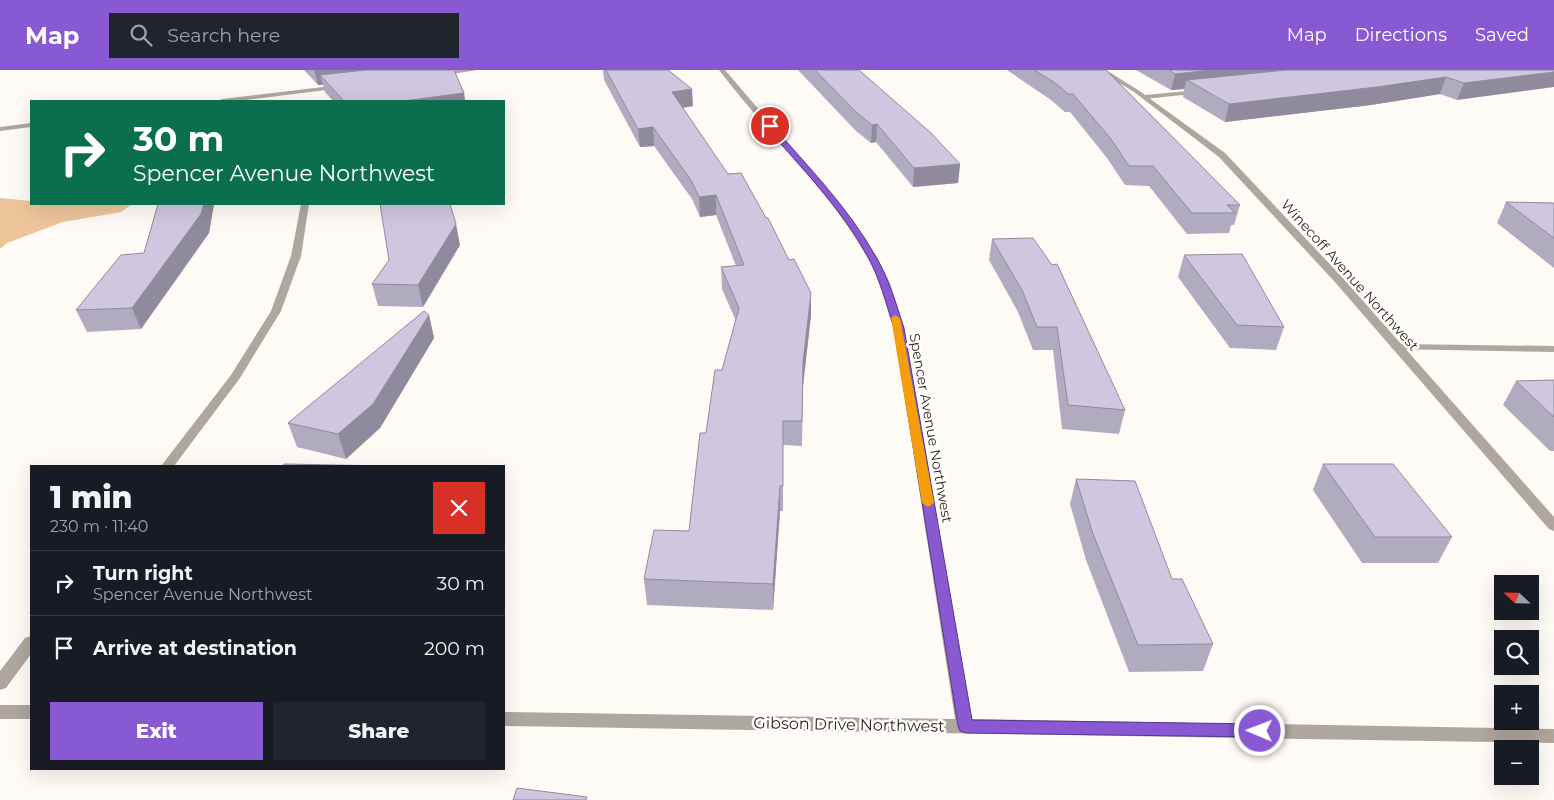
<!DOCTYPE html>
<meta charset="utf-8">
<style>
:root{--surface:#171b24;--page:#20242c;--text:#f1f3f6;--muted:#9ea1a6;--line:#363941;--accent:#8859d2}
body{margin:0;font-family:Montserrat,sans-serif;background:var(--page);color:var(--text);height:100vh;display:flex;flex-direction:column;font-size:19px;white-space:nowrap}
*{box-sizing:border-box;margin:0}
p{font-size:16px;color:var(--muted)}
.icon{flex:none;width:28px;height:28px;fill:none;stroke:currentColor;stroke-width:2;stroke-linecap:round;stroke-linejoin:round}
.map{position:relative;flex:1;overflow:hidden}
.side{position:absolute;left:30px;top:395px;width:475px;height:305px;display:flex;flex-direction:column;background:var(--surface);border-radius:0px;box-shadow:0 5px 20px #0002}
.side>*{flex:none}
.hud{position:absolute;left:30px;top:30px;width:475px;height:105px;border-radius:0px;box-shadow:0 5px 20px #0002;background:#0b6e4f;color:#fff;overflow:hidden}
.needle{width:32px;rotate:292deg}
.controls{position:absolute;left:1494px;top:505px;display:grid;gap:10px}
.controls a{display:grid;place-items:center;width:45px;height:45px;border-radius:0px;background:var(--surface);box-shadow:0 5px 20px #0002;font-size:25px}
.pin{position:absolute;display:grid;place-items:center;width:42px;height:42px;color:#fff;margin:-21px;border:2px solid #fff;border-radius:50%;box-shadow:0 1px 5px #0007}
.me{position:absolute;width:55px;margin:-28px;rotate:271deg;stroke-linejoin:round;filter:drop-shadow(0 0 4px #0008)}
.turn{display:flex;align-items:center;gap:18px;height:105px;padding:0 20px;font-size:22px}
.turn .icon{width:65px;height:65px;stroke-width:2.5}
.turn b{display:block;font-size:35px;line-height:42px}
.round{display:grid;place-items:center;flex:none;width:52px;height:52px;border-radius:0px;background:var(--page)}
.overview{display:flex;align-items:center;justify-content:space-between;height:85px;padding:0 20px}
h1{font-size:30px;font-weight:800;line-height:38px}
.primary-button{display:flex;gap:10px;margin-top:auto;padding:10px 20px}
.primary-button a{flex:1;height:58px;border-radius:0px;background:var(--accent);color:#fff;font-size:20px;font-weight:800;line-height:58px;text-align:center}
.primary-button a+a{background:var(--page);color:var(--text)}
ul{padding:0;list-style:none}
li{display:flex;align-items:center;gap:15px;height:65px;padding:0 20px;border-top:1px solid var(--line)}
li div{flex:1}
li b{display:block;font-size:19px}
li em{font-style:normal}
header{display:flex;align-items:center;gap:30px;box-sizing:border-box;height:70px;padding:0 25px;background:var(--accent);color:#fff}
header strong{font-size:24px}
nav{display:flex;gap:28px;margin-inline-start:auto;font-size:18px}
.search{width:350px;height:45px;background:var(--page);display:flex;align-items:center;gap:12px;box-sizing:border-box;padding:0 18px;border-radius:0px;color:var(--muted);font-size:19px}
.map>svg:first-child{display:block}
</style>
<header>
<strong>Map</strong>
<div class="search"><svg class="icon" aria-label="search" viewBox="0 0 24 24"><circle cx="10" cy="10" r="6"/><path d="M15 15l6 6"/></svg>Search here</div>
<nav><a>Map</a><a>Directions</a><a>Saved</a></nav>
</header>
<div class="map">
<svg width="1554" height="730" viewBox="0 0 1554 730">
<rect width="100%" height="100%" fill="#fefaf6"/>
<path fill="#eec59b" d="M 0,128 L 31,131 L 31,134 L 132,134 L 121,142 L 63,152 L 7,173 L 0,179 Z"/>
<g fill="none" stroke-linecap="round" stroke-linejoin="round">
<g fill="#afa69e" fill-rule="evenodd">
<path d="M 457,0 L 477,0 L 439,6 L 436,4 Z"/>
<path d="M 719,0 L 725,0 L 844,139 L 877,187 L 890,213 L 904,258 L 972,649 L 1554,659 L 1554,673 L 504,656 L 504,642 L 955,649 L 894,258 C 886,234 880,209 867,187 C 828,118 767,63 719,0 Z"/>
<path d="M 340,15 L 343,17 L 342,18 L 238,31 L 218,31 L 222,29 Z"/>
<path d="M 1199,20 L 1201,21 L 1201,23 L 1145,29 L 1142,27 L 1145,25 Z"/>
<path d="M 31,53 L 31,57 L 0,61 L 0,57 Z"/>
<path d="M 301,134 L 309,134 L 301,186 L 281,241 L 240,308 L 174,396 L 161,396 L 231,305 L 271,241 L 291,186 Z"/>
<path d="M 1397,274 L 1554,276 L 1554,282 L 1393,279 L 1391,277 L 1393,275 Z"/>
<path d="M 31,566 L 31,584 L 6,618 L 0,620 L 0,601 L 25,568 Z"/>
<rect x="0" y="635" width="31" height="14"/>
</g>
<path fill="#afa69e" fill-rule="evenodd" d="M 1098,0 L 1106,0 L 1138,20 L 1225,83 L 1342,207 L 1554,447 L 1554,461 L 1549,459 L 1334,211 L 1219,87 L 1134,22 Z"/>
</g>
<g fill="#b1abc0">
<path d="M 304,0 L 454,0 L 464,23 L 465,31 L 333,31 L 325,22 L 323,15 L 318,15 Z"/>
<path d="M 603,0 L 668,0 L 693,36 L 683,38 L 811,245 L 803,315 L 802,376 L 783,375 L 783,441 L 780,441 L 773,540 L 647,535 L 644,509 L 689,461 L 706,363 L 722,300 L 736,251 L 722,219 L 721,197 L 736,196 L 716,145 L 700,147 L 692,129 L 654,76 L 640,77 L 604,10 Z"/>
<path d="M 798,0 L 859,0 L 960,94 L 958,113 L 913,117 L 876,72 L 871,73 L 856,61 Z"/>
<path d="M 1007,0 L 1106,0 L 1240,135 L 1234,155 L 1231,155 L 1229,163 L 1187,164 L 1149,116 L 1125,115 L 1107,88 L 1070,42 L 1065,42 L 1051,30 Z"/>
<path d="M 1136,0 L 1554,0 L 1457,30 L 1440,24 L 1371,35 L 1225,52 L 1183,27 L 1184,19 L 1171,20 Z"/>
<path d="M 1506,132 L 1554,133 L 1554,198 L 1497,153 Z"/>
<path d="M 158,134 L 214,134 L 209,163 L 141,259 L 87,262 L 76,240 L 144,183 Z"/>
<path d="M 992,169 L 1125,340 L 1119,364 L 1062,359 L 1053,280 L 1033,280 L 1018,242 L 989,190 Z"/>
<path d="M 460,175 L 423,237 L 378,236 L 372,214 L 389,190 Z"/>
<path d="M 1184,185 L 1284,257 L 1276,280 L 1230,278 L 1178,207 Z"/>
<path d="M 429,245 L 434,268 L 380,358 L 346,389 L 297,377 L 288,353 Z"/>
<path d="M 1554,310 L 1554,381 L 1550,381 L 1503,335 L 1516,311 Z"/>
<path d="M 1323,394 L 1452,467 L 1438,493 L 1362,493 L 1313,420 Z"/>
<path d="M 1076,409 L 1172,509 L 1213,574 L 1203,601 L 1129,602 L 1086,490 L 1070,434 Z"/>
</g>
<g fill="#908b9c">
<path d="M 314,0 L 443,0 L 320,5 L 323,15 L 318,15 Z"/>
<path d="M 1211,0 L 1366,0 L 1187,10 L 1184,19 L 1171,20 L 1175,4 Z"/>
<path d="M 1554,2 L 1554,17 L 1457,30 L 1464,13 Z"/>
<path d="M 1446,7 L 1440,24 L 1371,35 L 1225,52 L 1229,34 Z"/>
<path d="M 692,19 L 693,36 L 673,39 L 672,22 Z"/>
<path d="M 464,23 L 465,31 L 404,31 Z"/>
<path d="M 877,54 L 876,72 L 871,73 L 872,55 Z"/>
<path d="M 653,57 L 654,76 L 640,77 L 638,59 Z"/>
<path d="M 960,94 L 958,113 L 913,117 L 914,98 Z"/>
<path d="M 716,125 L 716,145 L 700,147 L 699,127 Z"/>
<path d="M 204,134 L 214,134 L 209,163 L 141,259 L 132,238 Z"/>
<path d="M 456,154 L 460,175 L 423,237 L 418,215 Z"/>
<path d="M 811,223 L 811,245 L 803,316 L 803,292 Z"/>
<path d="M 429,245 L 434,268 L 380,358 L 346,389 L 338,364 Z"/>
<path d="M 780,416 L 780,441 L 773,540 L 773,514 Z"/>
</g>
<g fill="#cec7df" stroke="#908b9c">
<path d="M 366,0 L 454,0 L 464,23 L 404,31 L 344,31 L 320,5 Z"/>
<path d="M 606,0 L 668,0 L 692,19 L 672,22 L 728,104 L 741,103 L 766,148 L 768,148 L 789,190 L 794,189 L 811,223 L 803,292 L 802,351 L 783,351 L 783,416 L 780,416 L 773,514 L 644,509 L 654,460 L 689,461 L 700,363 L 706,363 L 715,300 L 722,300 L 739,238 L 721,197 L 744,195 L 716,125 L 699,127 L 691,110 L 653,57 L 638,59 Z"/>
<path d="M 815,0 L 859,0 L 931,63 L 960,94 L 914,98 L 877,54 L 872,55 L 857,43 Z"/>
<path d="M 1034,0 L 1106,0 L 1240,135 L 1227,135 L 1235,143 L 1192,143 L 1153,96 L 1129,96 L 1111,69 L 1073,24 L 1068,24 L 1054,12 Z"/>
<path d="M 1169,0 L 1211,0 L 1175,4 Z"/>
<path d="M 1286,0 L 1554,0 L 1554,2 L 1464,13 L 1446,7 L 1377,17 L 1229,34 L 1187,10 Z"/>
<path d="M 1506,132 L 1554,133 L 1554,168 Z"/>
<path d="M 158,134 L 204,134 L 201,144 L 132,238 L 76,240 L 121,185 L 144,183 Z"/>
<path d="M 380,134 L 450,134 L 456,154 L 418,215 L 372,214 L 389,190 Z"/>
<path d="M 1033,168 L 1052,195 L 1057,194 L 1125,340 L 1068,335 L 1057,257 L 1037,257 L 1022,220 L 992,169 Z"/>
<path d="M 1242,184 L 1284,257 L 1237,255 L 1184,185 Z"/>
<path d="M 424,241 L 429,245 L 373,334 L 338,364 L 288,353 Z"/>
<path d="M 1554,310 L 1554,347 L 1516,311 Z"/>
<path d="M 284,394 L 385,396 L 283,396 Z"/>
<path d="M 1323,394 L 1393,394 L 1452,467 L 1375,467 Z"/>
<path d="M 1076,409 L 1135,411 L 1172,509 L 1182,509 L 1213,574 L 1138,575 L 1093,464 Z"/>
<path d="M 517,718 L 587,727 L 586,730 L 513,730 Z"/>
</g>
<path fill="#8859d2" stroke="#583a88" d="M 767,55 L 772,55 C 808,97 849,138 876,187 C 889,209 896,234 904,258 L 972,650 L 1260,654 L 1265,656 L 1268,661 L 1265,666 L 1260,667 L 966,663 L 960,661 L 958,656 L 894,258 C 886,234 880,209 868,187 C 842,139 802,99 767,58 Z"/>
<path fill="#f59e0b" d="M 895,245 L 900,248 L 934,433 L 928,437 L 922,433 L 891,248 Z"/>
<g text-anchor="middle" stroke-width="5" stroke-linejoin="round" paint-order="stroke">
<g font-size="14" fill="#312922" stroke="#fff">
<text transform="translate(1350 205) rotate(48)" y="5">Winecoff Avenue Northwest</text>
<text transform="translate(931 358) rotate(80)" y="5">Spencer Avenue Northwest</text>
</g>
<g font-size="16" fill="#312922" stroke="#fff">
<text transform="translate(849 654) rotate(1)" y="6">Gibson Drive Northwest</text>
</g>
</g>
</svg>
<div class="controls">
<a><svg class="needle" viewBox="-14 -14 28 28"><path d="M0-13l5 13h-10z" fill="#e53935"/><path d="M0 13l5-13h-10z" fill="#9ea1a6"/></svg></a>
<a><svg class="icon" aria-label="search" viewBox="0 0 24 24"><circle cx="10" cy="10" r="6"/><path d="M15 15l6 6"/></svg></a>
<a>+</a>
<a>−</a>
</div>
<div class="pin" style="left:770px;top:56px;background:#d93025"><svg class="icon" aria-label="arrive" viewBox="0 0 24 24"><path d="M6 21V4h12l-3 4 3 4H6"/></svg></div>
<svg class="me" style="left:1260px;top:661px" viewBox="-20 -20 40 40"><circle r="17" fill="#8859d2" stroke="#fff" stroke-width="3"/><path d="M0-11L8 9 0 5-8 9z" fill="#fff"/></svg>
<div class="hud">
<div class="turn"><svg class="icon" aria-label="right" viewBox="0 0 24 24"><path d="M7 20v-9h11M14 6l5 5-5 5"/></svg><div><b>30 m</b>Spencer Avenue Northwest</div></div>
</div>
<section class="side">
<div class="overview"><div><h1>1 min</h1><p>230 m · 11:40</p></div><a class="round" style="background:#d93025;color:#fff"><svg class="icon" aria-label="close" viewBox="0 0 24 24"><path d="M6 6l12 12M18 6L6 18"/></svg></a></div>
<ul>
<li><svg class="icon" aria-label="right" viewBox="0 0 24 24"><path d="M7 20v-9h11M14 6l5 5-5 5"/></svg><div><b>Turn right</b><p>Spencer Avenue Northwest</p></div><em>30 m</em></li>
<li><svg class="icon" aria-label="arrive" viewBox="0 0 24 24"><path d="M6 21V4h12l-3 4 3 4H6"/></svg><div><b>Arrive at destination</b></div><em>200 m</em></li>
</ul>
<div class="primary-button"><a>Exit</a><a>Share</a></div>
</section>
</div>
